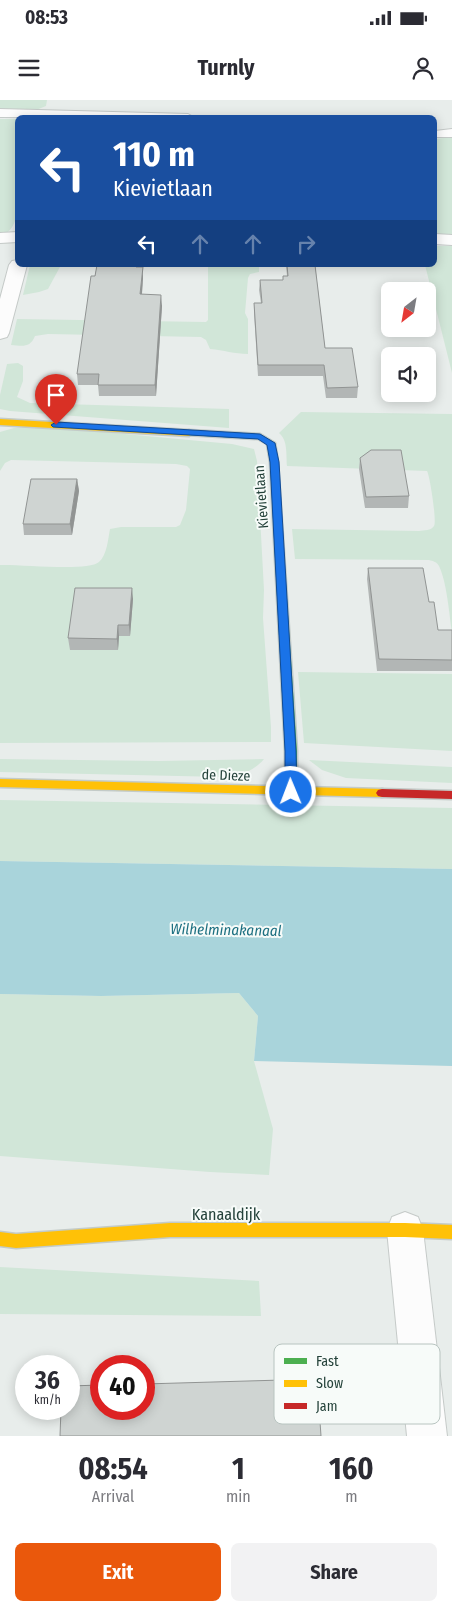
<!DOCTYPE html>
<style>
:root{--surface:#fff;--page:#f2f2f3;--text:#2b2b33;--muted:#7c7c81;--accent:#ea580c}
body{margin:0;font-family:"Fira Sans Condensed",sans-serif;background:var(--page);color:var(--text);height:100vh;display:flex;flex-direction:column;font-size:19px;white-space:nowrap}
*{box-sizing:border-box;margin:0}
p{font-size:16px;color:var(--muted)}
.icon{flex:none;width:28px;height:28px;fill:none;stroke:currentColor;stroke-width:2;stroke-linecap:round;stroke-linejoin:round}
.map{position:relative;height:1336px;overflow:hidden}
.side{display:flex;flex-direction:column;background:var(--surface);flex:1}
.side>*{flex:none}
.top-card{position:absolute;left:15px;top:15px;width:422px;height:152px;border-radius:8px;box-shadow:0 2px 12px #0003;background:#1a4fa0;color:#fff;overflow:hidden}
.needle{width:32px;rotate:211deg}
.tools{position:absolute;left:381px;top:182px;display:grid;gap:10px}
.tools a{display:grid;place-items:center;width:55px;height:55px;border-radius:8px;background:var(--surface);box-shadow:0 2px 12px #0003;font-size:25px}
.speed{position:absolute;left:15px;top:1255px;display:flex;gap:10px;font-size:25px;font-weight:700;text-align:center}
.speed>*{display:grid;place-content:center;width:65px;height:65px;border-radius:50%;background:var(--surface);box-shadow:0 2px 12px #0003;line-height:1}
.speed small{font-size:12px;font-weight:400}
.speed .limit{border:8px solid #d22;background:#fff;color:#111}
.pin{position:absolute;display:grid;place-items:center;width:42px;height:42px;color:#fff;margin:-51px -21px;border-radius:50% 50% 50% 0;rotate:-45deg;box-shadow:0 0 5px #0007}
.pin .icon{rotate:45deg}
.me{position:absolute;width:55px;margin:-28px;rotate:359deg;stroke-linejoin:round;filter:drop-shadow(0 0 4px #0008)}
.turn{display:flex;align-items:center;gap:18px;height:105px;padding:0 15px;font-size:22px}
.turn .icon{width:65px;height:65px;stroke-width:2.5}
.turn b{display:block;font-size:35px;line-height:42px}
.lanes{display:flex;align-items:center;height:48px;padding:0 15px;background:#0003;justify-content:center;gap:25px;direction:ltr}
.lanes .off{opacity:.35}
.eta{display:flex;justify-content:space-evenly;align-items:center;height:85px;text-align:center}
.eta b{font-size:30px;font-weight:700;line-height:35px}
.button{display:flex;gap:10px;margin-top:auto;padding:10px 15px}
.button a{flex:1;height:58px;border-radius:8px;background:var(--accent);color:#fff;font-size:20px;font-weight:700;line-height:58px;text-align:center}
.button a+a{background:var(--page);color:var(--text)}
.status{display:flex;justify-content:space-between;align-items:center;height:35px;padding:0 25px;background:var(--surface);direction:ltr}
.status svg{height:14px;fill:currentColor}
header{display:flex;justify-content:space-between;align-items:center;height:65px;padding:0 15px;background:var(--surface);font-size:22px;font-weight:700}
.map>svg:first-child{display:block}
</style>
<div class="status"><b>08:53</b><svg viewBox="0 0 49 12"><path d="M0 12V9h3v3zM5 12V6h3v6zM10 12V3h3v9zM15 12V0h3v12zM26 1h20v11H26zM47 4h2v5h-2z"/></svg></div>
<header><svg class="icon" aria-label="menu" viewBox="0 0 24 24"><path d="M4 6h16M4 12h16M4 18h16"/></svg>Turnly<svg class="icon" aria-label="person" viewBox="0 0 24 24"><circle cx="12" cy="8" r="4"/><path d="M4 21q1-7 8-7t8 7"/></svg></header>
<div class="map">
<svg width="452" height="1336" viewBox="0 0 452 1336">
<rect width="100%" height="100%" fill="#e8edeb"/>
<g fill="#d1e6d8">
<path d="M 0,0 L 47,0 L 46,6 L 36,10 L 0,11 Z"/>
<path d="M 0,19 L 18,19 L 17,116 C 13,126 11,133 0,135 Z"/>
<path d="M 452,37 L 452,135 L 435,134 L 435,39 Z"/>
<path d="M 435,146 L 452,146 L 452,273 L 425,165 L 435,165 Z"/>
<path d="M 30,165 L 61,165 L 48,189 L 39,192 L 23,195 Z"/>
<path d="M 208,165 L 259,165 L 259,172 L 250,174 L 248,178 L 245,213 L 248,219 L 248,254 C 234,254 224,250 210,249 L 206,240 L 201,237 L 48,234 L 35,236 C 30,248 23,246 11,245 L 17,219 L 206,222 L 208,220 Z"/>
<path d="M 18,263 L 23,266 L 23,281 L 17,297 L 30,303 L 229,309 L 229,328 L 10,311 L 0,309 L 0,295 L 7,264 Z"/>
<path d="M 301,312 L 452,314 L 452,532 C 449,513 447,483 439,466 C 437,462 433,461 429,460 L 295,459 L 292,429 L 419,431 C 424,430 431,431 434,426 C 437,422 430,376 427,371 L 287,366 C 286,355 288,340 279,333 Z"/>
<path d="M 39,326 L 232,344 L 254,349 L 257,361 L 264,490 L 263,518 L 271,627 L 271,642 L 0,643 L 0,465 C 19,464 88,472 99,462 C 107,455 108,439 110,429 L 121,427 L 176,427 L 180,425 L 186,410 L 190,369 L 187,366 L 176,364 L 11,360 L 5,363 L 0,371 L 0,332 L 14,328 Z"/>
<path d="M 298,572 L 452,574 L 452,651 L 304,643 Z"/>
<path d="M 0,659 L 159,661 L 264,659 C 253,672 239,676 223,677 L 0,672 Z"/>
<path d="M 309,660 L 452,667 L 452,683 L 346,678 L 322,670 Z"/>
<path d="M 0,700 L 452,708 L 452,769 L 0,761 Z"/>
<path d="M 239,893 L 258,916 L 254,961 L 273,1029 L 269,1075 L 210,1072 L 0,1056 L 0,894 L 101,896 Z"/>
<path d="M 0,1167 L 259,1181 L 261,1216 L 0,1214 Z"/>
</g>
<path fill="#a9d4db" d="M 0,761 L 452,769 L 452,966 L 254,961 L 258,916 L 239,893 L 101,896 L 0,894 Z"/>
<g fill="none" stroke-linecap="round" stroke-linejoin="round">
<g stroke="#c5cac8" stroke-width="2">
<g id="street">
<path d="M 0,9 L 188,14 L 195,18 L 0,17 Z"/>
<path d="M 452,29 L 452,37 L 435,37 L 435,31 Z"/>
<path d="M 18,132 L 18,142 L 0,143 L 0,133 Z"/>
<path d="M 435,134 L 452,135 L 452,145 L 435,144 Z"/>
<path d="M 18,160 L 18,165 L 27,165 L 9,233 L 7,237 L 0,239 L 0,199 L 9,165 L 12,161 Z"/>
<path d="M 405,1112 L 418,1117 L 423,1130 L 447,1336 L 407,1336 L 387,1130 L 392,1117 Z"/>
</g>
</g>
<g stroke="#c3cbc8" stroke-width="3">
<path id="fast" d="M 189,330 L 260,334 L 275,343 L 278,362 L 297,651 L 297,692 L 295,695 L 287,695 L 285,692 L 285,651 L 270,362 L 267,344 L 258,339 L 186,335 L 185,333 Z"/>
</g>
<g stroke="#c3cbc8" stroke-width="3">
<g id="slow">
<path d="M 0,319 L 189,330 L 193,333 L 189,336 L 0,325 Z"/>
<path d="M 0,679 L 382,689 L 386,690 L 388,693 L 386,696 L 382,697 L 0,687 Z"/>
<path d="M 170,1123 L 405,1123 L 452,1125 L 452,1139 L 405,1137 L 170,1137 L 16,1148 L 0,1146 L 0,1132 L 16,1134 Z"/>
</g>
</g>
<g stroke="#c3cbc8" stroke-width="3">
<path id="jam" d="M 382,689 L 452,691 L 452,699 L 382,697 L 378,696 L 376,693 L 378,690 Z"/>
</g>
<use href="#street" fill="#fcfcfc" fill-rule="evenodd"/>
<use href="#fast" fill="#4caf50" fill-rule="evenodd"/>
<use href="#slow" fill="#ffc107" fill-rule="evenodd"/>
<use href="#jam" fill="#c62828" fill-rule="evenodd"/>
</g>
<g fill="#b2b6b5">
<path d="M 97,165 L 137,165 L 137,167 L 143,178 L 142,194 L 162,206 L 156,296 L 99,296 L 98,285 L 78,285 L 77,274 Z"/>
<path d="M 286,165 L 315,165 L 325,248 L 358,287 L 357,298 L 326,298 L 323,276 L 258,276 L 254,213 L 254,203 L 261,203 L 259,190 L 260,180 L 283,180 L 283,176 L 287,176 Z"/>
<path d="M 360,358 L 409,396 L 408,408 L 365,408 L 359,369 Z"/>
<path d="M 77,379 L 79,391 L 72,435 L 24,435 L 23,424 Z"/>
<path d="M 368,468 L 429,502 L 438,530 L 452,530 L 452,571 L 377,571 L 367,479 Z"/>
<path d="M 133,499 L 130,536 L 119,536 L 118,550 L 70,550 L 68,538 Z"/>
</g>
<g fill="#919493">
<path d="M 143,167 L 143,178 L 141,205 L 140,194 Z"/>
<path d="M 161,195 L 162,206 L 156,296 L 155,285 Z"/>
<path d="M 77,379 L 79,391 L 72,435 L 70,424 Z"/>
<path d="M 132,488 L 133,499 L 130,536 L 129,525 Z"/>
<path d="M 118,525 L 119,536 L 118,550 L 117,539 Z"/>
</g>
<g fill="#cfd4d2" stroke="#919493">
<path d="M 97,165 L 136,165 L 136,167 L 143,167 L 140,194 L 161,195 L 155,285 L 98,285 L 99,274 L 77,274 L 91,176 L 95,176 Z"/>
<path d="M 287,165 L 315,165 L 325,248 L 352,248 L 358,287 L 327,288 L 324,265 L 258,265 L 254,203 L 262,203 L 260,180 L 283,180 L 283,176 L 288,176 Z"/>
<path d="M 371,350 L 401,350 L 409,396 L 366,397 L 360,358 Z"/>
<path d="M 31,379 L 77,379 L 70,424 L 23,424 Z"/>
<path d="M 368,468 L 423,468 L 429,502 L 434,502 L 438,530 L 452,530 L 452,560 L 379,559 Z"/>
<path d="M 75,488 L 132,488 L 129,525 L 118,525 L 117,539 L 68,538 Z"/>
<path d="M 317,1279 L 321,1336 L 60,1336 L 61,1309 L 69,1309 L 69,1286 L 101,1285 L 101,1309 L 144,1309 L 144,1284 Z"/>
</g>
<path fill="#1a73e8" stroke="#114b97" d="M 56,322 L 260,334 L 275,343 L 279,362 L 296,651 L 297,692 L 295,695 L 287,695 L 285,692 L 285,651 L 270,362 L 267,345 L 258,339 L 53,327 L 51,325 Z"/>
<g text-anchor="middle" stroke-width="4" stroke-linejoin="round" paint-order="stroke">
<g font-size="14" fill="#24423a" stroke="#f7fbf9">
<text transform="translate(261 397) rotate(-94)" y="5">Kievietlaan</text>
<text transform="translate(226 675) rotate(2)" y="5">de Dieze</text>
</g>
<g font-size="15" font-style="italic" fill="#1c6f80" stroke="#f7fbf9">
<text transform="translate(226 830) rotate(1)" y="5">Wilhelminakanaal</text>
</g>
<g font-size="16" fill="#24423a" stroke="#f7fbf9">
<text x="226" y="1120">Kanaaldijk</text>
</g>
</g>
<rect x="274" y="1244" width="166" height="80" rx="8" fill="#f7fbf9" stroke="#b8c4c0" stroke-width="1"/>
<rect x="284" y="1258" width="23" height="6" fill="#4caf50"/>
<rect x="284" y="1280" width="23" height="7" fill="#ffc107"/>
<rect x="284" y="1303" width="23" height="6" fill="#c62828"/>
<g font-size="14" fill="#24423a">
<text x="316" y="1266">Fast</text>
<text x="316" y="1288">Slow</text>
<text x="316" y="1311">Jam</text>
</g>
</svg>
<div class="tools">
<a><svg class="needle" viewBox="-14 -14 28 28"><path d="M0-13l5 13h-10z" fill="#e53935"/><path d="M0 13l5-13h-10z" fill="#7c7c81"/></svg></a>
<a><svg class="icon" aria-label="sound" viewBox="0 0 24 24"><path d="M4 9h4l5-4v14l-5-4H4zM17 9q2 3 0 6"/></svg></a>
</div>
<div class="speed"><div>36<small>km/h</small></div><div class="limit">40</div></div>
<div class="pin" style="left:56px;top:325px;background:#d93025"><svg class="icon" aria-label="arrive" viewBox="0 0 24 24"><path d="M6 21V4h12l-3 4 3 4H6"/></svg></div>
<svg class="me" style="left:291px;top:692px" viewBox="-20 -20 40 40"><circle r="17" fill="#1a73e8" stroke="#fff" stroke-width="3"/><path d="M0-11L8 9 0 5-8 9z" fill="#fff"/></svg>
<div class="top-card">
<div class="turn"><svg class="icon" aria-label="left" viewBox="0 0 24 24"><path d="M17 20v-9H6M10 6l-5 5 5 5"/></svg><div><b>110 m</b>Kievietlaan</div></div>
<div class="lanes"><svg class="icon" aria-label="left" viewBox="0 0 24 24"><path d="M17 20v-9H6M10 6l-5 5 5 5"/></svg><svg class="icon off" aria-label="ahead" viewBox="0 0 24 24"><path d="M12 20V5M6 11l6-6 6 6"/></svg><svg class="icon off" aria-label="ahead" viewBox="0 0 24 24"><path d="M12 20V5M6 11l6-6 6 6"/></svg><svg class="icon off" aria-label="right" viewBox="0 0 24 24"><path d="M7 20v-9h11M14 6l5 5-5 5"/></svg></div>
</div>
</div>
<section class="side">
<div class="eta">
<div><b>08:54</b><p>Arrival</p></div>
<div><b>1</b><p>min</p></div>
<div><b>160</b><p>m</p></div>
</div>
<div class="button"><a>Exit</a><a>Share</a></div>
</section>
